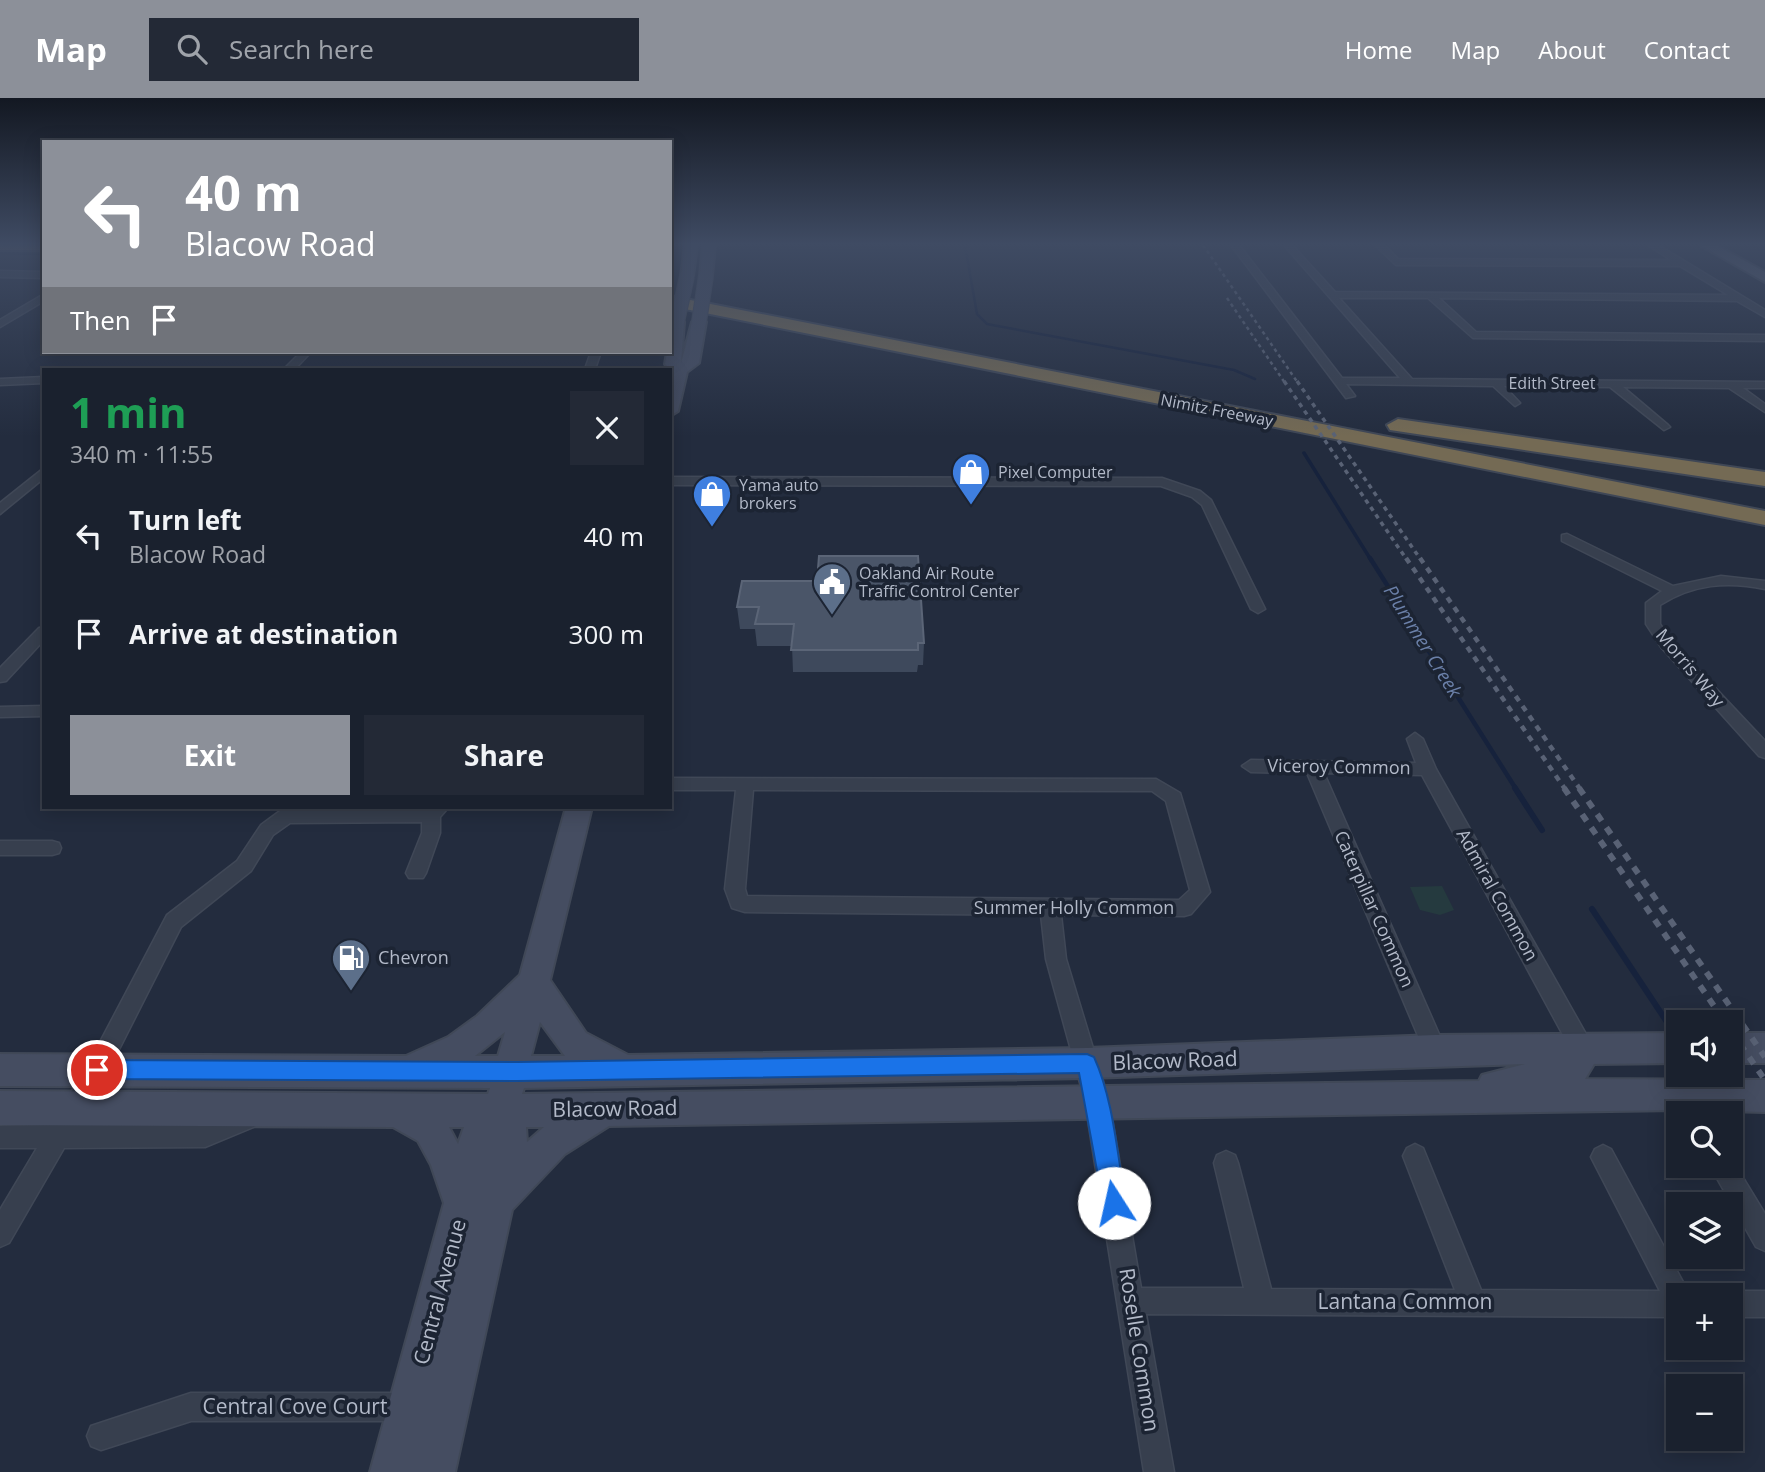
<!DOCTYPE html>
<meta charset="utf-8">
<style>
:root{--surface:#1a212e;--page:#232936;--text:#f1f3f6;--muted:#9fa3aa;--line:#383e4a;--accent:#8c9099}
body{margin:0;font-family:"Open Sans",sans-serif;background:var(--page);color:var(--text);height:100vh;display:flex;flex-direction:column;font-size:26px;white-space:nowrap}
*{box-sizing:border-box;margin:0}
p{font-size:23px;color:var(--muted)}
.icon{flex:none;width:38px;height:38px;fill:none;stroke:currentColor;stroke-width:2;stroke-linecap:round;stroke-linejoin:round}
.map{position:relative;flex:1;overflow:hidden}
.drawer{position:absolute;left:42px;top:270px;width:630px;height:441px;display:flex;flex-direction:column;background:var(--surface);border-radius:0px;box-shadow:0 4px 18px #0003,0 0 0 2px var(--line)}
.drawer>*{flex:none}
.banner{position:absolute;left:42px;top:42px;width:630px;height:214px;border-radius:0px;box-shadow:0 4px 18px #0003,0 0 0 2px var(--line);background:#8c9099;color:#fff;overflow:hidden}
.tools{position:absolute;left:1666px;top:912px;display:grid;gap:14px}
.tools a{display:grid;place-items:center;width:77px;height:77px;border-radius:0px;background:var(--surface);box-shadow:0 4px 18px #0003,0 0 0 2px var(--line);font-size:35px}
.pin{position:absolute;display:grid;place-items:center;width:60px;height:60px;color:#fff;margin:-30px;border:4px solid #fff;border-radius:50%;box-shadow:0 2px 7px #0007}
.me{position:absolute;width:77px;margin:-38px;rotate:350deg;stroke-linejoin:round;filter:drop-shadow(0 0 5px #0008)}
.turn{display:flex;align-items:center;gap:24px;height:147px;padding:0 28px;font-size:32px}
.turn .icon{width:91px;height:91px;stroke-width:2.5}
.turn b{display:block;font-size:49px;line-height:60px}
.then{display:flex;align-items:center;height:66px;padding:0 28px;background:#0003;gap:14px;font-size:26px}
.round{display:grid;place-items:center;flex:none;width:74px;height:74px;border-radius:0px;background:var(--page)}
.summary{display:flex;align-items:center;justify-content:space-between;height:119px;padding:0 28px}
h1{font-size:42px;font-weight:700;line-height:52px;color:#1e9e55}
.primary-button{display:flex;gap:14px;margin-top:auto;padding:14px 28px}
.primary-button a{flex:1;height:80px;border-radius:0px;background:var(--accent);color:#fff;font-size:28px;font-weight:700;line-height:80px;text-align:center}
.primary-button a+a{background:var(--page);color:var(--text)}
ul{padding:0;list-style:none}
li{display:flex;align-items:center;gap:21px;height:98px;padding:0 28px}
li div{flex:1}
li b{display:block;font-size:26px}
li em{font-style:normal}
header{display:flex;align-items:center;gap:42px;box-sizing:border-box;height:98px;padding:0 35px;background:var(--accent);color:#fff}
header strong{font-size:33px}
nav{display:flex;gap:38px;margin-inline-start:auto;font-size:24px}
.search{width:490px;height:63px;background:var(--page);display:flex;align-items:center;gap:18px;box-sizing:border-box;padding:0 24px;border-radius:0px;color:var(--muted);font-size:26px}
.map>svg:first-child{display:block}
</style>
<header>
<strong>Map</strong>
<div class="search"><svg class="icon" aria-label="search" viewBox="0 0 24 24"><circle cx="10" cy="10" r="6"/><path d="M15 15l6 6"/></svg>Search here</div>
<nav><a>Home</a><a>Map</a><a>About</a><a>Contact</a></nav>
</header>
<div class="map">
<svg width="1765" height="1374" viewBox="0 0 1765 1374">
<rect width="100%" height="100%" fill="#232c3e"/>
<path fill="#253a3f" d="M 1442,788 L 1454,812 L 1440,817 L 1420,812 L 1410,789 Z"/>
<g fill="none" stroke-linecap="round" stroke-linejoin="round">
<g stroke="#16223c" stroke-width="2.5">
<path d="M 965,147 L 977,216 L 987,226 L 1234,272 L 1255,281"/>
<path d="M 0,155 L 44,156"/>
</g>
<path stroke="#16223c" stroke-width="3.5" d="M 1304,355 L 1371,462"/>
<path stroke="#16223c" stroke-width="4.5" d="M 1370,460 L 1516,691"/>
<g stroke="#16223c" stroke-width="6">
<path d="M 1515,690 L 1542,732"/>
<path d="M 1592,811 L 1667,924"/>
</g>
<g stroke="#404857" stroke-width="3">
<g id="street">
<path d="M 1231,147 L 1239,147 L 1342,280 L 1400,280 L 1284,147 L 1292,147 L 1335,194 L 1728,197 L 1680,168 L 1396,167 L 1375,147 L 1384,147 L 1398,161 L 1671,162 L 1648,147 L 1658,147 L 1765,212 L 1765,219 L 1737,203 L 1439,200 L 1476,234 L 1765,237 L 1765,243 L 1473,240 L 1428,200 L 1339,200 L 1412,281 L 1765,284 L 1765,290 L 1743,290 L 1765,306 L 1765,314 L 1729,290 L 1623,289 L 1668,327 L 1670,329 L 1664,332 L 1610,289 L 1504,288 L 1520,305 L 1515,308 L 1493,288 L 1346,286 L 1355,298 L 1346,300 Z"/>
<path d="M 0,173 L 44,174 L 44,180 L 0,179 Z"/>
<path d="M 44,196 L 44,203 L 0,229 L 0,222 Z"/>
<path d="M 301,254 L 311,254 L 295,271 L 284,271 Z"/>
<path d="M 591,254 L 601,254 L 595,271 L 585,271 Z"/>
<path d="M 44,279 L 44,285 L 0,287 L 0,281 Z"/>
<path d="M 44,370 L 44,380 L 0,416 L 0,405 Z"/>
<path d="M 670,379 L 1162,380 L 1200,393 L 1211,402 L 1265,511 L 1258,515 L 1251,511 L 1202,407 L 1192,399 L 1161,388 L 670,387 Z"/>
<path d="M 1567,436 L 1673,488 L 1721,478 L 1765,483 L 1765,491 C 1727,483 1693,486 1660,507 L 1660,526 L 1671,543 L 1765,643 L 1765,660 L 1759,658 L 1661,549 L 1646,526 L 1646,505 L 1662,493 L 1562,443 L 1562,437 Z"/>
<path d="M 44,529 L 44,542 L 6,583 L 0,584 L 0,570 L 39,530 Z"/>
<path d="M 44,608 L 44,618 L 0,619 L 0,609 Z"/>
<path d="M 1415,635 L 1423,641 L 1436,671 L 1591,945 L 1594,952 L 1591,959 L 1583,962 L 1575,959 L 1422,677 L 1324,675 L 1446,952 L 1443,959 L 1435,962 L 1427,959 L 1424,952 L 1307,675 L 1251,674 L 1242,668 L 1251,662 L 1416,665 L 1407,641 Z"/>
<path d="M 670,680 L 1156,681 L 1180,695 L 1210,794 L 1191,816 L 1184,818 L 1061,817 L 1066,861 L 1109,1003 L 1141,1190 L 1244,1190 L 1214,1065 L 1217,1057 L 1226,1053 L 1235,1057 L 1238,1065 L 1271,1191 L 1455,1192 L 1403,1058 L 1407,1050 L 1415,1046 L 1423,1050 L 1481,1192 L 1660,1193 L 1591,1059 L 1595,1051 L 1603,1047 L 1611,1051 L 1690,1197 L 1678,1197 L 1678,1219 L 1146,1216 L 1174,1374 L 1144,1374 L 1085,1003 L 1046,861 L 1041,817 L 745,814 L 732,810 L 725,791 L 736,692 L 670,692 ZM 753,692 L 1152,693 L 1166,703 L 1190,792 L 1179,802 L 747,798 L 745,791 Z"/>
<path d="M 429,709 L 447,711 L 440,719 L 440,735 L 426,775 L 423,780 L 409,780 L 406,775 L 422,735 L 422,724 L 290,725 L 273,737 L 251,773 L 181,829 L 105,979 L 77,1027 L 205,1027 L 248,1009 L 256,1012 L 260,1020 L 256,1028 L 205,1049 L 64,1050 L 9,1145 L 0,1149 L 0,1112 L 37,1050 L 0,1050 L 0,1028 L 51,1027 L 89,965 L 167,817 L 237,763 L 261,727 L 280,713 Z"/>
<path d="M 0,743 L 52,743 L 59,745 L 61,750 L 59,755 L 52,757 L 0,757 Z"/>
<path d="M 1731,1060 L 1765,1116 L 1765,1153 L 1756,1149 L 1710,1068 L 1731,1068 Z"/>
<path d="M 1731,1193 L 1765,1193 L 1765,1219 L 1731,1219 L 1731,1197 L 1721,1197 Z"/>
<path d="M 191,1295 L 410,1295 L 420,1299 L 424,1309 L 420,1319 L 410,1323 L 191,1323 L 101,1352 L 91,1348 L 87,1338 L 91,1328 Z"/>
</g>
</g>
<g stroke="#404857" stroke-width="4">
<g id="secondary">
<path d="M 685,147 L 697,147 L 693,178 L 687,182 L 681,178 Z"/>
<path d="M 703,147 L 715,147 L 712,178 L 706,182 L 700,178 Z"/>
<path d="M 677,220 L 684,224 L 681,265 L 692,224 L 699,220 L 706,224 L 699,265 L 687,274 L 678,313 L 670,318 L 672,273 L 665,266 L 667,254 L 670,254 L 670,224 Z"/>
<path d="M 566,709 L 592,709 L 550,882 L 586,935 L 628,957 L 1087,950 L 1435,937 L 1678,935 L 1678,965 L 1594,966 L 1585,981 L 1765,982 L 1765,1014 L 1679,1012 L 609,1028 L 565,1056 L 512,1112 L 455,1374 L 370,1374 L 444,1105 L 431,1067 L 418,1043 L 393,1029 L 0,1027 L 0,993 L 488,996 L 490,990 L 0,988 L 0,956 L 406,958 L 448,939 L 477,918 L 520,877 ZM 540,924 L 565,958 L 531,958 ZM 505,934 L 498,958 L 475,958 ZM 1525,966 L 1482,977 L 1479,983 L 522,996 L 524,990 L 1087,980 ZM 449,1029 L 464,1029 L 458,1046 ZM 526,1029 L 544,1029 L 527,1044 Z"/>
<rect x="1731" y="935" width="34" height="30"/>
</g>
</g>
<g stroke="#404857" stroke-width="4">
<path id="primary" d="M 1700,147 L 1716,147 L 1765,174 L 1765,184 Z"/>
</g>
<g stroke="#3f4756" stroke-width="4">
<g id="highway">
<rect x="0" y="147" width="44" height="5"/>
<path d="M 670,198 L 1765,413 L 1765,427 L 670,208 Z"/>
<path d="M 1398,321 L 1765,374 L 1765,388 L 1390,332 L 1387,327 Z"/>
</g>
</g>
<use href="#street" fill="#373f4e" fill-rule="evenodd"/>
<use href="#secondary" fill="#454d61" fill-rule="evenodd"/>
<use href="#primary" fill="#555d6e" fill-rule="evenodd"/>
<use href="#highway" fill="#746a54" fill-rule="evenodd"/>
<g stroke="#596275" stroke-width="2.5" stroke-dasharray="3.5 3.5" stroke-linecap="butt">
<path d="M 1203,147 L 1298,285"/>
<path d="M 1227,200 L 1285,285"/>
</g>
<g stroke="#596275" stroke-width="3.5" stroke-dasharray="4.5 4.5" stroke-linecap="butt">
<path d="M 1284,283 L 1407,462"/>
<path d="M 1297,283 L 1421,462"/>
</g>
<g stroke="#596275" stroke-width="4.5" stroke-dasharray="6 6" stroke-linecap="butt">
<path d="M 1406,460 L 1565,691"/>
<path d="M 1420,460 L 1580,691"/>
</g>
<g stroke="#596275" stroke-width="6" stroke-dasharray="8 8" stroke-linecap="butt">
<path d="M 1564,690 L 1725,924"/>
<path d="M 1579,690 L 1765,959"/>
<path d="M 1731,933 L 1765,982"/>
</g>
<g stroke="#404857" stroke-width="16" stroke-linecap="butt">
<g id="secondary-bridge">
<path d="M 677,224 L 687,178"/>
<path d="M 699,224 L 706,178"/>
</g>
</g>
<use href="#secondary-bridge" stroke="#454d61" stroke-width="14"/>
</g>
<path fill="#3e495c" d="M 817,483 L 924,545 L 923,567 L 918,567 L 917,574 L 793,574 L 792,548 L 757,548 L 755,531 L 740,531 L 737,509 Z"/>
<path fill="#4a5568" stroke="#5b6577" stroke-width="2" d="M 819,458 L 918,458 L 924,545 L 918,545 L 918,552 L 791,552 L 794,526 L 755,526 L 759,509 L 737,509 L 742,483 L 817,483 Z"/>
<linearGradient id="sky" x2="0" y2="1"><stop stop-color="#131822"/><stop offset="0.43" stop-color="#3f4b63"/><stop offset="1" stop-color="#3f4b63" stop-opacity="0"/></linearGradient>
<rect width="1765" height="339" fill="url(#sky)"/>
<path fill="#1a73e8" stroke="#114b97" stroke-width="2" d="M 1087,956 L 1094,959 C 1114,1003 1117,1057 1126,1105 L 1122,1113 L 1114,1116 L 1106,1113 L 1103,1105 L 1079,975 L 518,983 L 97,981 L 90,979 L 87,972 L 90,965 L 97,962 L 518,964 Z"/>
<defs>
<g id="shop-pin" transform="scale(2.0125)"><path d="M0 17L-7.5 6A9.5 9.5 0 1 1 7.5 6Z" fill="#3f7fe0" stroke="#1c2433"/><path d="M-5-2.5h2.3a2.7 3.5 0 0 1 5.4 0H5L5.5 6h-11ZM-1.5-2.5h3a1.5 2.3 0 0 0-3 0Z" fill="#fff"/></g>
<g id="civic-pin" transform="scale(2.0125)"><path d="M0 17L-7.5 6A9.5 9.5 0 1 1 7.5 6Z" fill="#5c6f8a" stroke="#1c2433"/><path d="M-.6-6.5H3V-4.5H.6V-3L4-1V1h2V6H-6V1h2V-1L-.6-3ZM-1.2 2.5V6h2.4V2.5Z" fill="#fff"/></g>
<g id="fuel-pin" transform="scale(2.0125)"><path d="M0 17L-7.5 6A9.5 9.5 0 1 1 7.5 6Z" fill="#5c6f8a" stroke="#1c2433"/><path d="M-5.5-6h7V0h2V4h1.3V-2.5L3-4.5l.8-.8L6-3V5H2.5V1h-1V6h-7ZM-4.2-4.7v3.2H.2V-4.7Z" fill="#fff"/></g>
</defs>
<g fill-rule="evenodd">
<use href="#shop-pin" x="971" y="374"/>
<use href="#shop-pin" x="712" y="396"/>
<use href="#civic-pin" x="832" y="484"/>
<use href="#fuel-pin" x="351" y="860"/>
</g>
<g text-anchor="middle" stroke-width="7" stroke-linejoin="round" paint-order="stroke">
<g font-size="16" fill="#b3bac9" stroke="#1c2433">
<text x="1552" y="291">Edith Street</text>
<text transform="translate(1217 312) rotate(11)" y="6">Nimitz Freeway</text>
</g>
<g font-size="16" fill="#b3bac9" stroke="#1c2433" text-anchor="start">
<text x="998" y="380">Pixel Computer</text>
<text x="739" y="393">Yama auto<tspan x="739" dy="18">brokers</tspan></text>
<text x="859" y="481">Oakland Air Route<tspan x="859" dy="18">Traffic Control Center</tspan></text>
</g>
<g font-size="18" fill="#b3bac9" stroke="#1c2433">
<text transform="translate(1690 570) rotate(50)" y="6">Morris Way</text>
<text transform="translate(1339 669) rotate(1)" y="6">Viceroy Common</text>
<text transform="translate(1497 797) rotate(61)" y="6">Admiral Common</text>
<text x="1074" y="816">Summer Holly Common</text>
<text transform="translate(1374 811) rotate(66)" y="6">Caterpillar Common</text>
</g>
<g font-size="18" fill="#b3bac9" stroke="#1c2433" text-anchor="start">
<text x="378" y="866">Chevron</text>
</g>
<g font-size="19" font-style="italic" fill="#6b80a9" stroke="#1c2433">
<text transform="translate(1423 543) rotate(58)" y="7">Plummer Creek</text>
</g>
<g font-size="21" fill="#b3bac9" stroke="#1c2433">
<text transform="translate(1175 963) rotate(-2)" y="7">Blacow Road</text>
<text transform="translate(615 1011) rotate(-1)" y="7">Blacow Road</text>
<text transform="translate(440 1194) rotate(-75)" y="7">Central Avenue</text>
<text x="1405" y="1211">Lantana Common</text>
<text transform="translate(1139 1252) rotate(81)" y="7">Roselle Common</text>
<text x="295" y="1316">Central Cove Court</text>
</g>
</g>
</svg>
<div class="tools">
<a><svg class="icon" aria-label="sound" viewBox="0 0 24 24"><path d="M4 9h4l5-4v14l-5-4H4zM17 9q2 3 0 6"/></svg></a>
<a><svg class="icon" aria-label="search" viewBox="0 0 24 24"><circle cx="10" cy="10" r="6"/><path d="M15 15l6 6"/></svg></a>
<a><svg class="icon" aria-label="layers" viewBox="0 0 24 24"><path d="M12 4l9 5-9 5-9-5zM3 14l9 5 9-5"/></svg></a>
<a>+</a>
<a>−</a>
</div>
<div class="pin" style="left:97px;top:972px;background:#d93025"><svg class="icon" aria-label="arrive" viewBox="0 0 24 24"><path d="M6 21V4h12l-3 4 3 4H6"/></svg></div>
<svg class="me" style="left:1114px;top:1105px" viewBox="-20 -20 40 40"><circle r="19" fill="#fff"/><path d="M0-13L10 11 0 6-10 11z" fill="#1a73e8"/></svg>
<div class="banner">
<div class="turn"><svg class="icon" aria-label="left" viewBox="0 0 24 24"><path d="M17 20v-9H6M10 6l-5 5 5 5"/></svg><div><b>40 m</b>Blacow Road</div></div>
<div class="then">Then<svg class="icon" aria-label="arrive" viewBox="0 0 24 24"><path d="M6 21V4h12l-3 4 3 4H6"/></svg></div>
</div>
<section class="drawer">
<div class="summary"><div><h1>1 min</h1><p>340 m · 11:55</p></div><a class="round"><svg class="icon" aria-label="close" viewBox="0 0 24 24"><path d="M6 6l12 12M18 6L6 18"/></svg></a></div>
<ul>
<li><svg class="icon" aria-label="left" viewBox="0 0 24 24"><path d="M17 20v-9H6M10 6l-5 5 5 5"/></svg><div><b>Turn left</b><p>Blacow Road</p></div><em>40 m</em></li>
<li><svg class="icon" aria-label="arrive" viewBox="0 0 24 24"><path d="M6 21V4h12l-3 4 3 4H6"/></svg><div><b>Arrive at destination</b></div><em>300 m</em></li>
</ul>
<div class="primary-button"><a>Exit</a><a>Share</a></div>
</section>
</div>
